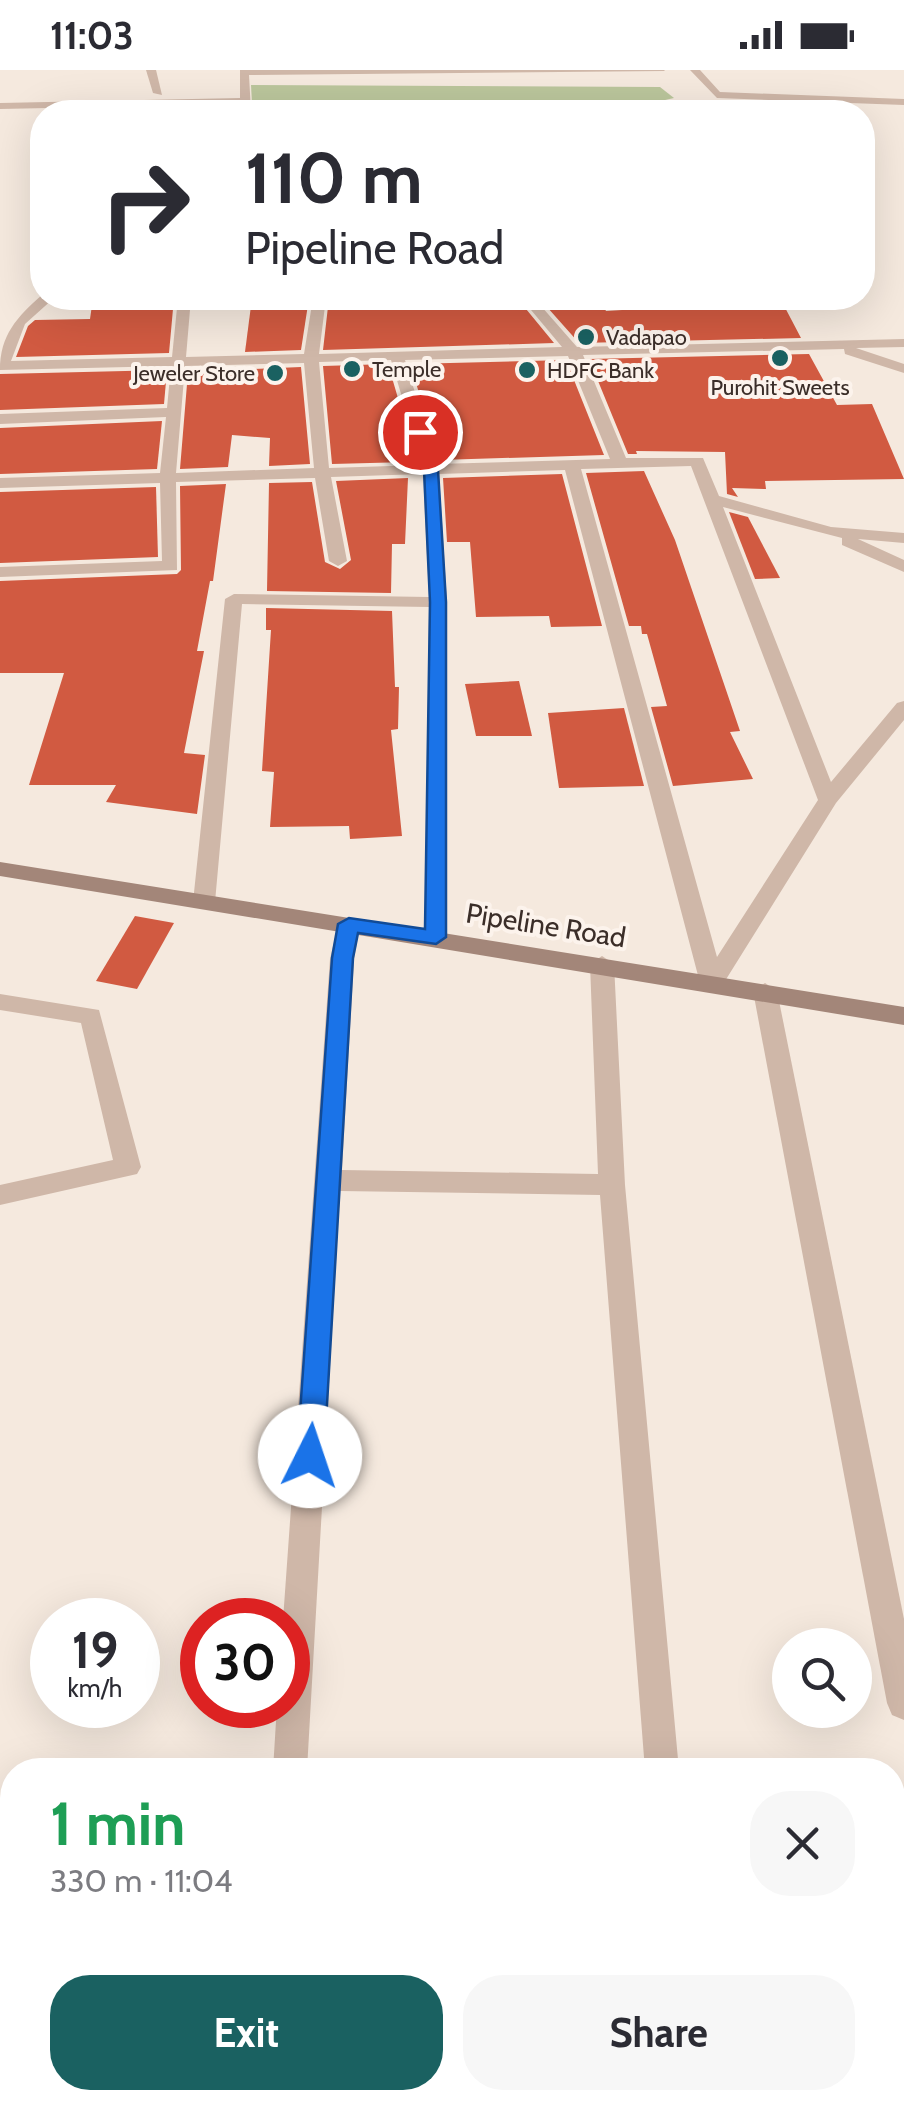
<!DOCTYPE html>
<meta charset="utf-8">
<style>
:root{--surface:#fff;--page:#f7f7f7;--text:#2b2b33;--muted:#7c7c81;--accent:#1a6161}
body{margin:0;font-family:Cabin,sans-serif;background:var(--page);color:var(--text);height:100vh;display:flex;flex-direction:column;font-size:38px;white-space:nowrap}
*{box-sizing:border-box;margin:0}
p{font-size:32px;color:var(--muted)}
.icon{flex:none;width:55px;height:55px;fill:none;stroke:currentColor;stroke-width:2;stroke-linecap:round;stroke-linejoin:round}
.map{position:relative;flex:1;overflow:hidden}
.details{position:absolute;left:0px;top:1688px;width:905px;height:352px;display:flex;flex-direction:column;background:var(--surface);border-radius:40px 40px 0 0;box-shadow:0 10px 40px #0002}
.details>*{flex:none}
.banner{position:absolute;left:30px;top:30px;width:845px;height:210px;border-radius:40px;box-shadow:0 10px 40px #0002;background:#fff;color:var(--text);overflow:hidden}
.fabs{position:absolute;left:772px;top:1558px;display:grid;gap:20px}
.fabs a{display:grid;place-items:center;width:100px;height:100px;border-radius:50%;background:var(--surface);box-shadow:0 10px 40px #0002;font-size:50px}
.speed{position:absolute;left:30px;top:1528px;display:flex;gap:20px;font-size:50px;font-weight:700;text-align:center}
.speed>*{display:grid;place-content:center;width:130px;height:130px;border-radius:50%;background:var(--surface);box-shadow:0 10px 40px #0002;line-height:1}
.speed small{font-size:25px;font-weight:400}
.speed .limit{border:15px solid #d22;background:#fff;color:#111}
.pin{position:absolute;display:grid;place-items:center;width:85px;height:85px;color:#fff;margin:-42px;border:5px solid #fff;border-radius:50%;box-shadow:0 2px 10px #0007}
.me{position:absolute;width:110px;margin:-55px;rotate:4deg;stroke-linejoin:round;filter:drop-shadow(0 0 8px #0008)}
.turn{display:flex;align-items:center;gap:35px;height:210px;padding:0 50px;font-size:45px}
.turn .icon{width:130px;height:130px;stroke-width:2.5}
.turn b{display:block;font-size:70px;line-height:85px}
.round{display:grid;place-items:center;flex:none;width:105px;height:105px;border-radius:40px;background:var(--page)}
.head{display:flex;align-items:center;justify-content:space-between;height:170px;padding:0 50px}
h1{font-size:60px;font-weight:800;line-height:75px;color:#1e9e55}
.cta{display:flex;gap:20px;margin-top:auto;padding:20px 50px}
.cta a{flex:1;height:115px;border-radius:40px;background:var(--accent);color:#fff;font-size:40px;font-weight:800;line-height:115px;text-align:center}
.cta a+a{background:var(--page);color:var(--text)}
.status{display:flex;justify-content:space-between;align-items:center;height:70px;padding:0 50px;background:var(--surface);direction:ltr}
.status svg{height:28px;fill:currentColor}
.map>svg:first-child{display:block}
</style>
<div class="status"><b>11:03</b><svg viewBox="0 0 49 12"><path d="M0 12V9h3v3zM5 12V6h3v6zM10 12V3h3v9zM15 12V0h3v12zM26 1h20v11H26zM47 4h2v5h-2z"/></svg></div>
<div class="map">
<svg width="904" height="2039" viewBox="0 0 904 2039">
<rect width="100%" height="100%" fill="#f5e9de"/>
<path fill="#bbc69c" d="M 251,15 L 660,17 L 674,28 L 612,42 L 252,33 Z"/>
<g fill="#d15a41">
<path d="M 93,228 L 174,228 L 169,283 L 16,287 L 28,256 L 35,250 L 90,249 Z"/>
<path d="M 252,228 L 309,228 L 301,280 L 245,282 Z"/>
<path d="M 329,228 L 445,232 L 444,228 L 517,228 L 554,273 L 323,280 Z"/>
<path d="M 539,228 L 599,228 L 606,241 L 702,235 L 699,228 L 780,228 L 801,268 L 579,273 Z"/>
<path d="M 809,284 L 837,335 L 872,334 L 904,409 L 765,411 L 766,419 L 732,418 L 738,427 L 727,424 L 725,382 L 636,381 L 637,384 L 628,384 L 589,289 Z"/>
<path d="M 566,290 L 604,385 L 440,390 L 410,294 Z"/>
<path d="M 388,294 L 414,383 L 408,383 L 408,392 L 332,394 L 323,296 Z"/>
<path d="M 301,297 L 310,394 L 269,396 L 270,368 L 232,365 L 228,397 L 180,399 L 188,302 Z"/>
<path d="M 167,300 L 164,334 L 0,340 L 0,304 Z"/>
<path d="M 162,351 L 157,399 L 0,404 L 0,358 Z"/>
<path d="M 644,401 L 675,470 L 740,661 L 730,662 L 753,709 L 673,716 L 651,637 L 667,636 L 647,564 L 642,564 L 641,556 L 629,556 L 586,403 Z"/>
<path d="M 562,404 L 602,556 L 551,557 L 549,546 L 476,547 L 470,472 L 447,472 L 443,408 Z"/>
<path d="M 408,408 L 405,474 L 392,474 L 391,523 L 267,521 L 269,413 L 312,412 L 325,492 L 340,499 L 351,490 L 336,411 Z"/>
<path d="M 226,414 L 213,511 L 210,511 L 197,581 L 204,581 L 184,683 L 205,685 L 197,744 L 106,732 L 116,715 L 29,715 L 64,603 L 0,603 L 0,511 L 177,504 L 181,500 L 180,416 Z"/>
<path d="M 156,417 L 158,487 L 0,493 L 0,422 Z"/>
<path d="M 729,442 L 748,447 L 780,508 L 755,509 Z"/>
<path d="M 266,538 L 392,541 L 395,617 L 399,617 L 398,659 L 391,660 L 402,766 L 350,769 L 349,756 L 270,757 L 274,702 L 262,701 L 271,560 L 266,560 Z"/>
<path d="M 519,611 L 532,666 L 476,666 L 465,614 Z"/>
<path d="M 624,638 L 644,716 L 559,718 L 548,643 Z"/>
<path d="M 135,846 L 174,853 L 137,919 L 96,911 Z"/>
</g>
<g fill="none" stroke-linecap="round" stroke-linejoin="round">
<g fill="#cfb7a8" fill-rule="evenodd">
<path d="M 146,0 L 156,0 L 162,25 L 153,23 Z"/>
<path d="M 240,0 L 664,0 L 665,1 L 249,5 L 251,42 L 241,42 L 240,34 L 0,39 L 0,33 L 240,28 Z"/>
<path d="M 690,0 L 700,0 L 720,22 L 904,29 L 904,35 L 717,28 Z"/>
<path d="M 42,225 L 54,228 L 25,254 L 11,291 L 172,287 L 178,228 L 191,228 L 186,287 L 304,284 L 313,228 L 326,228 L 319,284 L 562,277 L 521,228 L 534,228 L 577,277 L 904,269 L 904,277 L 856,278 L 904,294 L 904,303 L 845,284 L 844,279 L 583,285 L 626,388 L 703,388 L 719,426 L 831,457 L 904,463 L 904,473 L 858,469 L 904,490 L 904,502 L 842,475 L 842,468 L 723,437 L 831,712 L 897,633 L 904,631 L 904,650 L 836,733 L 720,919 L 712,921 L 700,913 L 565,400 L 439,404 L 447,532 L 447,867 L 444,872 L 436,875 L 425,867 L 429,537 L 242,534 L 215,832 L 204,839 L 196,837 L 193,832 L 225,529 L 234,524 L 429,527 L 423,404 L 331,407 L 347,491 L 338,496 L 329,491 L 315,408 L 176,412 L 177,500 L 0,507 L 0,497 L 162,491 L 160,413 L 0,418 L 0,408 L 160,403 L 166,347 L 0,354 L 0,344 L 167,338 L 171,296 L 0,300 C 0,265 17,247 42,225 ZM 568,286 L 610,389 L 437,394 L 405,290 ZM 391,290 L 422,395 L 329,398 L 319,292 ZM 304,293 L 314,398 L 176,403 L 185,296 ZM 691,396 L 818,730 L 717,887 L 581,399 Z"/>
<path d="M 349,847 L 360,855 L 354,889 L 342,1100 L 598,1104 L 590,894 L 602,886 L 614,894 L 625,1115 L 679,1700 L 645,1700 L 600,1125 L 340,1121 L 307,1700 L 273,1700 L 277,1635 L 288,1635 L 288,1550 L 283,1550 L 330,889 L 338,855 Z"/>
<path d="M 765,913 L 777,921 L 904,1549 L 904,1650 L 892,1645 L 887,1633 L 753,921 Z"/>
<path d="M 0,924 L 99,940 L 141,1097 L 137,1104 L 0,1135 L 0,1115 L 113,1090 L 81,953 L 0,940 Z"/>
<path d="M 249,2028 L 289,2028 L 288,2039 L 248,2039 Z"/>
<path d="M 669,2028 L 709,2028 L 710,2039 L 670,2039 Z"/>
</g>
<path fill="#a38679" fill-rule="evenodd" d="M 0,792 L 904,937 L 904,955 L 0,806 Z"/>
</g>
<path fill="#1a73e8" stroke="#114b97" stroke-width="2.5" d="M 420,358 L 427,362 L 438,400 L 446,532 L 446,867 L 436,874 L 358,863 L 353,888 L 324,1386 L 320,1394 L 310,1398 L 301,1394 L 297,1386 L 332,888 L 338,854 L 349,848 L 425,859 L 430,532 L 424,400 L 413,362 Z"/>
<g fill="#1a6161" stroke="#fcf3ec" stroke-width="4">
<circle cx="586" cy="267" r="10"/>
<circle cx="780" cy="288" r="10"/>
<circle cx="352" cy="299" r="10"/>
<circle cx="527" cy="300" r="10"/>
<circle cx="275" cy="303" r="10"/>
</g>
<g text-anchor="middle" stroke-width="8" stroke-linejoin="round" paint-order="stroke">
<g font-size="22" fill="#3b2e29" stroke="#fcf3ec" text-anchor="start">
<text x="606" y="275">Vadapao</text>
<text x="372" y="307">Temple</text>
<text x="547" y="308">HDFC Bank</text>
<text x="255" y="311" text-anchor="end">Jeweler Store</text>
<text x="780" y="325" text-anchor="middle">Purohit Sweets</text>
</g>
<g font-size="28" fill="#3b2e29" stroke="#fcf3ec">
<text transform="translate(546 855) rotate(9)" y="10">Pipeline Road</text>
</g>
</g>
</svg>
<div class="fabs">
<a><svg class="icon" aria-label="search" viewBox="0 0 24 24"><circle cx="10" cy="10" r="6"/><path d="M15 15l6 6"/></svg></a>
</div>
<div class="speed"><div>19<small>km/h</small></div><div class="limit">30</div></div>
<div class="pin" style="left:420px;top:362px;background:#d93025"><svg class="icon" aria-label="arrive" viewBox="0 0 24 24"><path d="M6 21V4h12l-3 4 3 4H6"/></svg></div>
<svg class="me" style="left:310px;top:1386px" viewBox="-20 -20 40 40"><circle r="19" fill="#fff"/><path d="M0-13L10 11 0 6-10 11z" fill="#1a73e8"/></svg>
<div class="banner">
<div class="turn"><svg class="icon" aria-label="right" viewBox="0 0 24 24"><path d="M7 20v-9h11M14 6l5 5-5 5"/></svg><div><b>110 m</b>Pipeline Road</div></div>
</div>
<section class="details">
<div class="head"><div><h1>1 min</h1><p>330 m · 11:04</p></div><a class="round"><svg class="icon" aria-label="close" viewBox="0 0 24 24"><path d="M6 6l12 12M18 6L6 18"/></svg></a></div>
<div class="cta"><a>Exit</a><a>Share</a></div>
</section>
</div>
